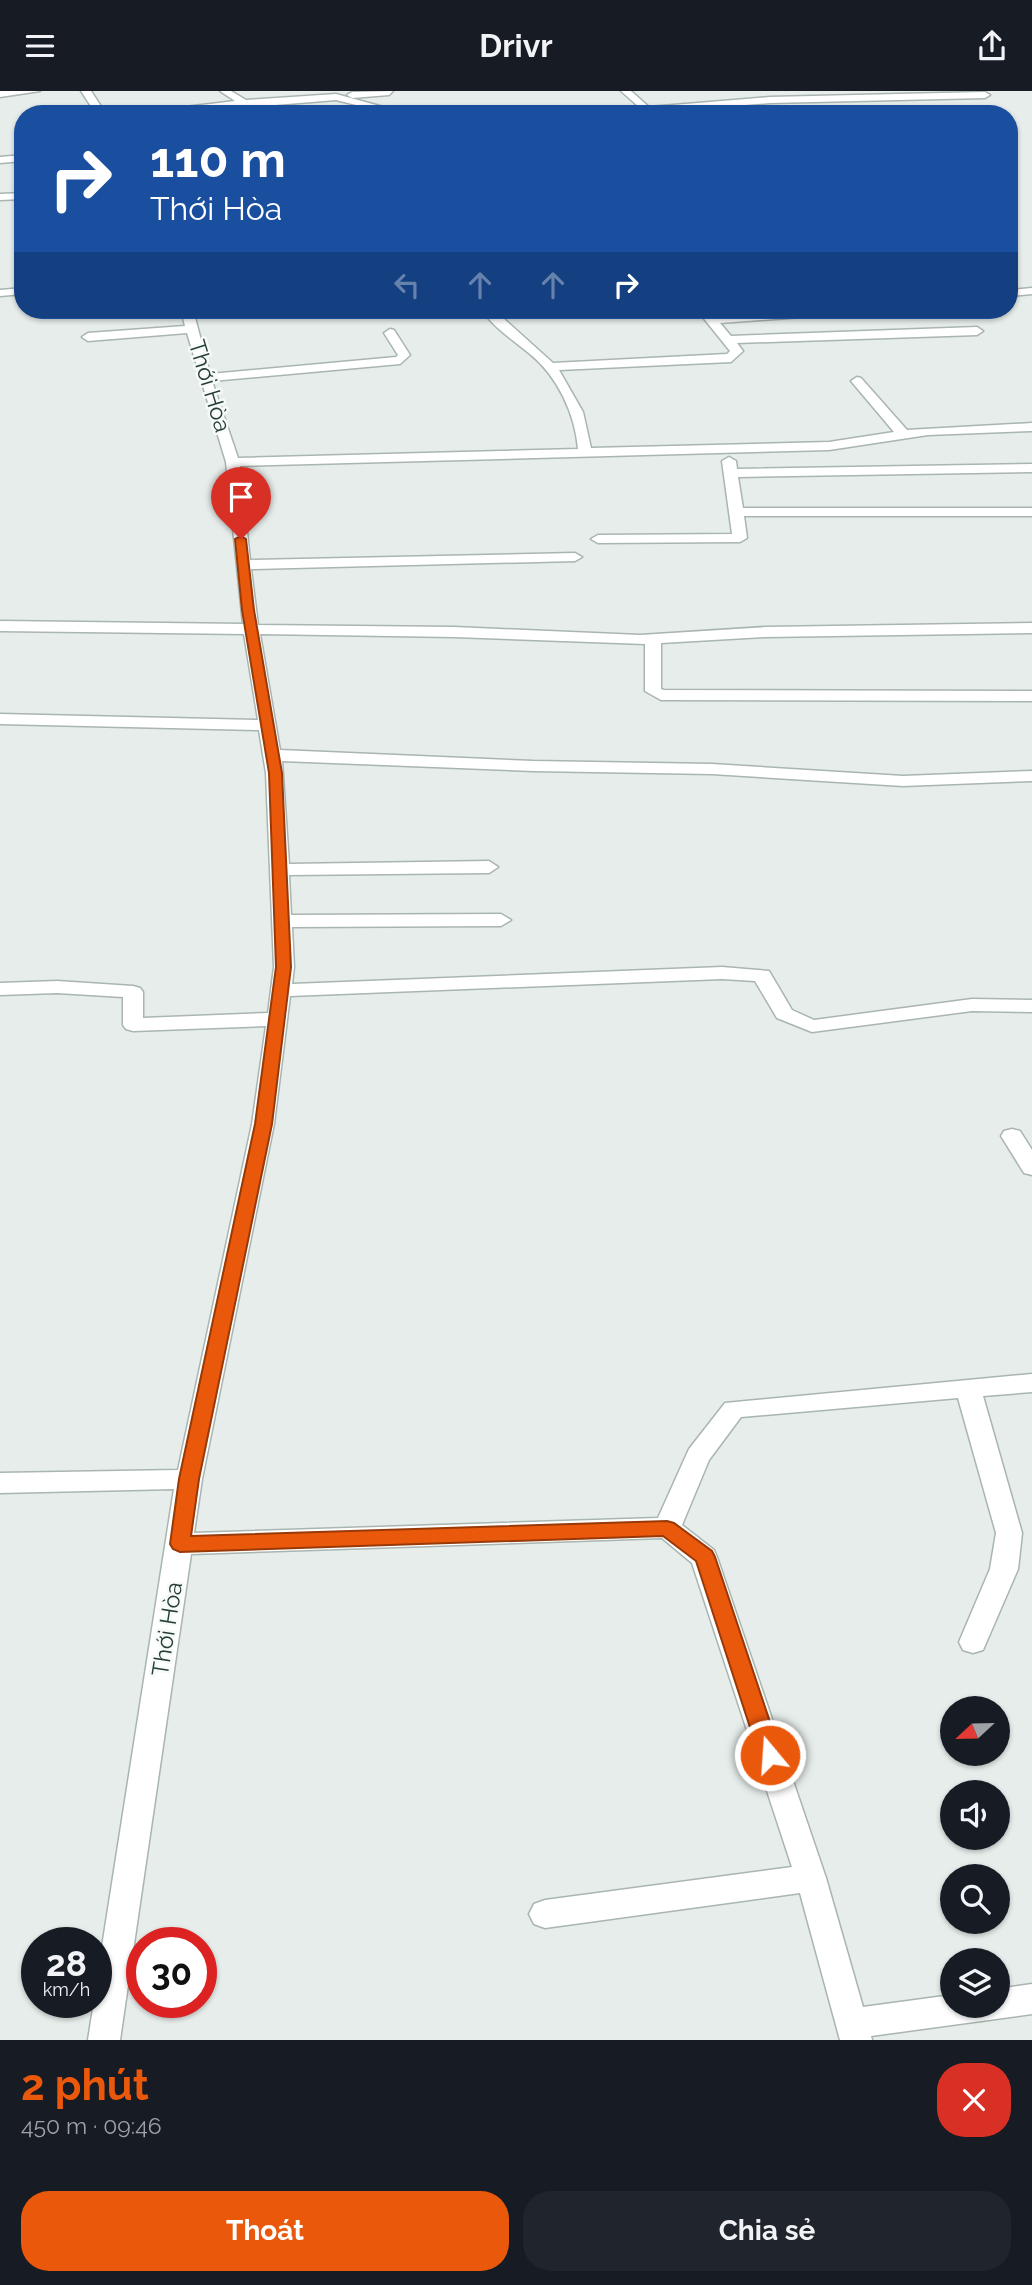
<!DOCTYPE html>
<html lang="vi">
<meta charset="utf-8">
<style>
:root{--surface:#171b24;--page:#20242c;--text:#f1f3f6;--muted:#9ea1a6;--accent:#ea580c}
body{margin:0;font-family:Raleway,sans-serif;background:var(--page);color:var(--text);height:100vh;display:flex;flex-direction:column;font-size:26px;white-space:nowrap}
*{box-sizing:border-box;margin:0}
p{font-size:23px;color:var(--muted)}
.icon{flex:none;width:38px;height:38px;fill:none;stroke:currentColor;stroke-width:2;stroke-linecap:round;stroke-linejoin:round}
.map{position:relative;height:1949px;overflow:hidden}
.side{display:flex;flex-direction:column;background:var(--surface);flex:1}
.side>*{flex:none}
.guide{position:absolute;left:14px;top:14px;width:1004px;height:214px;border-radius:28px;box-shadow:0 2px 5px #0004;background:#1a4fa0;color:#fff;overflow:hidden}
.needle{width:46px;rotate:248deg}
.tools{position:absolute;left:940px;top:1605px;display:grid;gap:14px}
.tools a{display:grid;place-items:center;width:70px;height:70px;border-radius:50%;background:var(--surface);box-shadow:0 2px 5px #0004;font-size:35px}
.speed{position:absolute;left:21px;top:1836px;display:flex;gap:14px;font-size:35px;font-weight:700;text-align:center}
.speed>*{display:grid;place-content:center;width:91px;height:91px;border-radius:50%;background:var(--surface);box-shadow:0 2px 5px #0004;line-height:1}
.speed small{font-size:18px;font-weight:400}
.speed .limit{border:10px solid #d22;background:#fff;color:#111}
.pin{position:absolute;display:grid;place-items:center;width:60px;height:60px;color:#fff;margin:-72px -30px;border-radius:50% 50% 50% 0;rotate:-45deg;box-shadow:0 0 7px #0007}
.pin .icon{rotate:45deg}
.me{position:absolute;width:77px;margin:-38px;rotate:342deg;stroke-linejoin:round;filter:drop-shadow(0 0 5px #0008)}
.turn{display:flex;align-items:center;gap:24px;height:147px;padding:0 21px;font-size:32px}
.turn .icon{width:91px;height:91px;stroke-width:2.5}
.turn b{display:block;font-size:49px;line-height:60px}
.lanes{display:flex;align-items:center;height:66px;padding:0 21px;background:#0003;justify-content:center;gap:35px;direction:ltr}
.lanes .off{opacity:.35}
.round{display:grid;place-items:center;flex:none;width:74px;height:74px;border-radius:28px;background:var(--page)}
.overview{display:flex;align-items:center;justify-content:space-between;height:119px;padding:0 21px}
h1{font-size:42px;font-weight:700;line-height:52px;color:var(--accent)}
.primary-button{display:flex;gap:14px;margin-top:auto;padding:14px 21px}
.primary-button a{flex:1;height:80px;border-radius:28px;background:var(--accent);color:#fff;font-size:28px;font-weight:700;line-height:80px;text-align:center}
.primary-button a+a{background:var(--page);color:var(--text)}
header{display:flex;justify-content:space-between;align-items:center;height:91px;padding:0 21px;background:var(--surface);font-size:32px;font-weight:700}
.map>svg:first-child{display:block}
</style>
<header><svg class="icon" aria-label="menu" viewBox="0 0 24 24"><path d="M4 6h16M4 12h16M4 18h16"/></svg>Drivr<svg class="icon" aria-label="share" viewBox="0 0 24 24"><path d="M12 15V3M7 8l5-5 5 5M5 13v7h14v-7"/></svg></header>
<div class="map">
<svg width="1032" height="1949" viewBox="0 0 1032 1949">
<rect width="100%" height="100%" fill="#e6edea"/>
<g fill="none" stroke-linecap="round" stroke-linejoin="round">
<g stroke="#a9b5b1" stroke-width="3">
<g id="minor">
<path d="M 0,0 L 40,0 L 0,6 Z"/>
<path d="M 81,0 L 91,0 L 106,23 L 96,23 Z"/>
<path d="M 220,0 L 231,0 L 246,9 L 336,3 L 409,23 L 392,23 L 336,9 L 163,23 L 127,23 L 235,10 Z"/>
<path d="M 393,0 L 389,4 L 352,7 L 347,4 L 352,1 Z"/>
<path d="M 621,0 L 631,0 L 649,16 L 770,6 L 985,1 L 990,4 L 985,7 L 770,12 L 630,23 L 586,23 L 639,16 Z"/>
<path d="M 23,64 L 23,70 L 0,72 L 0,66 Z"/>
<path d="M 23,102 L 23,108 L 0,109 L 0,103 Z"/>
<path d="M 23,197 L 23,203 L 0,205 L 0,199 Z"/>
<path d="M 1032,197 L 1032,203 L 1010,205 L 1010,199 Z"/>
<path d="M 181,219 L 193,219 L 210,283 L 396,266 L 398,264 L 384,242 L 390,238 L 394,239 L 410,264 L 400,273 L 212,290 L 238,367 L 578,358 C 575,322 557,285 530,263 C 513,249 494,237 482,219 L 494,219 L 553,272 L 727,263 L 730,260 L 697,219 L 709,219 L 714,225 L 798,219 L 848,219 L 842,223 L 720,232 L 731,245 L 977,236 L 983,240 L 977,244 L 737,252 L 743,260 L 731,271 L 559,279 L 583,321 L 591,357 L 829,351 L 894,341 L 851,290 L 857,286 L 861,287 L 907,339 L 1032,332 L 1032,340 L 928,344 L 829,359 L 240,375 L 250,469 L 575,462 L 582,466 L 575,470 L 251,478 L 258,534 L 454,536 L 640,544 L 766,536 L 1032,532 L 1032,542 L 766,546 L 661,552 L 661,598 L 664,599 L 1032,600 L 1032,610 L 661,609 L 645,600 L 645,553 L 454,546 L 260,543 L 280,659 L 533,670 L 712,673 L 903,685 L 1032,680 L 1032,690 L 903,695 L 712,683 L 533,680 L 282,670 L 289,773 L 489,770 L 498,776 L 489,782 L 289,784 L 291,824 L 501,823 L 511,829 L 501,835 L 292,836 L 294,876 L 292,893 L 722,876 L 769,880 L 792,919 L 814,929 L 972,908 L 1032,909 L 1032,921 L 972,920 L 812,941 L 777,927 L 755,890 L 722,888 L 290,905 L 274,1033 L 202,1388 L 194,1442 L 658,1427 L 689,1358 L 725,1312 L 1032,1283 L 1032,1301 L 983,1305 L 1022,1442 L 1018,1478 L 983,1559 L 973,1562 L 963,1559 L 959,1551 L 990,1478 L 996,1442 L 958,1307 L 741,1326 L 709,1369 L 682,1434 L 714,1459 L 717,1466 L 826,1787 L 863,1916 L 952,1904 L 952,1914 L 998,1914 L 998,1898 L 1032,1893 L 1032,1923 L 871,1945 L 872,1949 L 840,1949 L 800,1802 L 545,1837 L 534,1833 L 529,1823 L 534,1813 L 545,1809 L 792,1776 L 692,1472 L 662,1447 L 191,1463 L 120,1949 L 88,1949 L 94,1911 L 96,1911 L 96,1894 L 174,1398 L 0,1402 L 0,1382 L 178,1379 L 252,1033 L 266,935 L 133,940 L 126,938 L 123,934 L 123,906 L 57,902 L 0,904 L 0,892 L 57,890 L 133,895 L 140,897 L 143,901 L 143,927 L 268,922 L 274,876 L 266,682 L 259,639 L 0,633 L 0,623 L 258,629 L 244,543 L 0,540 L 0,530 L 243,533 L 226,371 L 187,242 L 88,250 L 82,246 L 88,242 L 185,235 Z"/>
<path d="M 729,366 L 736,370 L 737,378 L 1032,373 L 1032,381 L 738,386 L 743,417 L 1032,417 L 1032,425 L 744,425 L 747,447 L 740,451 L 598,452 L 591,448 L 598,444 L 732,443 L 722,370 Z"/>
<path d="M 1012,1038 L 1020,1040 L 1032,1059 L 1032,1084 L 1024,1082 L 1001,1045 L 1004,1040 Z"/>
</g>
</g>
<use href="#minor" fill="#fff" fill-rule="evenodd"/>
</g>
<path fill="#ea580c" stroke="#983908" stroke-width="2" d="M 241,445 L 246,448 L 254,519 L 282,682 L 291,876 L 272,1033 L 199,1388 L 191,1445 L 667,1430 L 674,1432 L 712,1460 L 715,1466 L 781,1664 L 778,1670 L 770,1673 L 762,1670 L 759,1664 L 696,1470 L 663,1445 L 180,1461 L 173,1458 L 170,1453 L 179,1388 L 255,1033 L 276,876 L 269,682 L 242,519 L 235,448 Z"/>
<g text-anchor="middle" stroke-width="5" stroke-linejoin="round" paint-order="stroke">
<g font-size="23" fill="#273d39" stroke="#f6faf8">
<text transform="translate(210 295) rotate(73)" y="8">Thới Hòa</text>
<text transform="translate(167 1538) rotate(-81)" y="8">Thới Hòa</text>
</g>
</g>
</svg>
<div class="tools">
<a><svg class="needle" viewBox="-14 -14 28 28"><path d="M0-13l5 13h-10z" fill="#e53935"/><path d="M0 13l5-13h-10z" fill="#9ea1a6"/></svg></a>
<a><svg class="icon" aria-label="sound" viewBox="0 0 24 24"><path d="M4 9h4l5-4v14l-5-4H4zM17 9q2 3 0 6"/></svg></a>
<a><svg class="icon" aria-label="search" viewBox="0 0 24 24"><circle cx="10" cy="10" r="6"/><path d="M15 15l6 6"/></svg></a>
<a><svg class="icon" aria-label="layers" viewBox="0 0 24 24"><path d="M12 4l9 5-9 5-9-5zM3 14l9 5 9-5"/></svg></a>
</div>
<div class="speed"><div>28<small>km/h</small></div><div class="limit">30</div></div>
<div class="pin" style="left:241px;top:448px;background:#d93025"><svg class="icon" aria-label="arrive" viewBox="0 0 24 24"><path d="M6 21V4h12l-3 4 3 4H6"/></svg></div>
<svg class="me" style="left:770px;top:1664px" viewBox="-20 -20 40 40"><circle r="17" fill="#ea580c" stroke="#fff" stroke-width="3"/><path d="M0-11L8 9 0 5-8 9z" fill="#fff"/></svg>
<div class="guide">
<div class="turn"><svg class="icon" aria-label="right" viewBox="0 0 24 24"><path d="M7 20v-9h11M14 6l5 5-5 5"/></svg><div><b>110 m</b>Thới Hòa</div></div>
<div class="lanes"><svg class="icon off" aria-label="left" viewBox="0 0 24 24"><path d="M17 20v-9H6M10 6l-5 5 5 5"/></svg><svg class="icon off" aria-label="ahead" viewBox="0 0 24 24"><path d="M12 20V5M6 11l6-6 6 6"/></svg><svg class="icon off" aria-label="ahead" viewBox="0 0 24 24"><path d="M12 20V5M6 11l6-6 6 6"/></svg><svg class="icon" aria-label="right" viewBox="0 0 24 24"><path d="M7 20v-9h11M14 6l5 5-5 5"/></svg></div>
</div>
</div>
<section class="side">
<div class="overview"><div><h1>2 phút</h1><p>450 m · 09:46</p></div><a class="round" style="background:#d93025;color:#fff"><svg class="icon" aria-label="close" viewBox="0 0 24 24"><path d="M6 6l12 12M18 6L6 18"/></svg></a></div>
<div class="primary-button"><a>Thoát</a><a>Chia sẻ</a></div>
</section>
